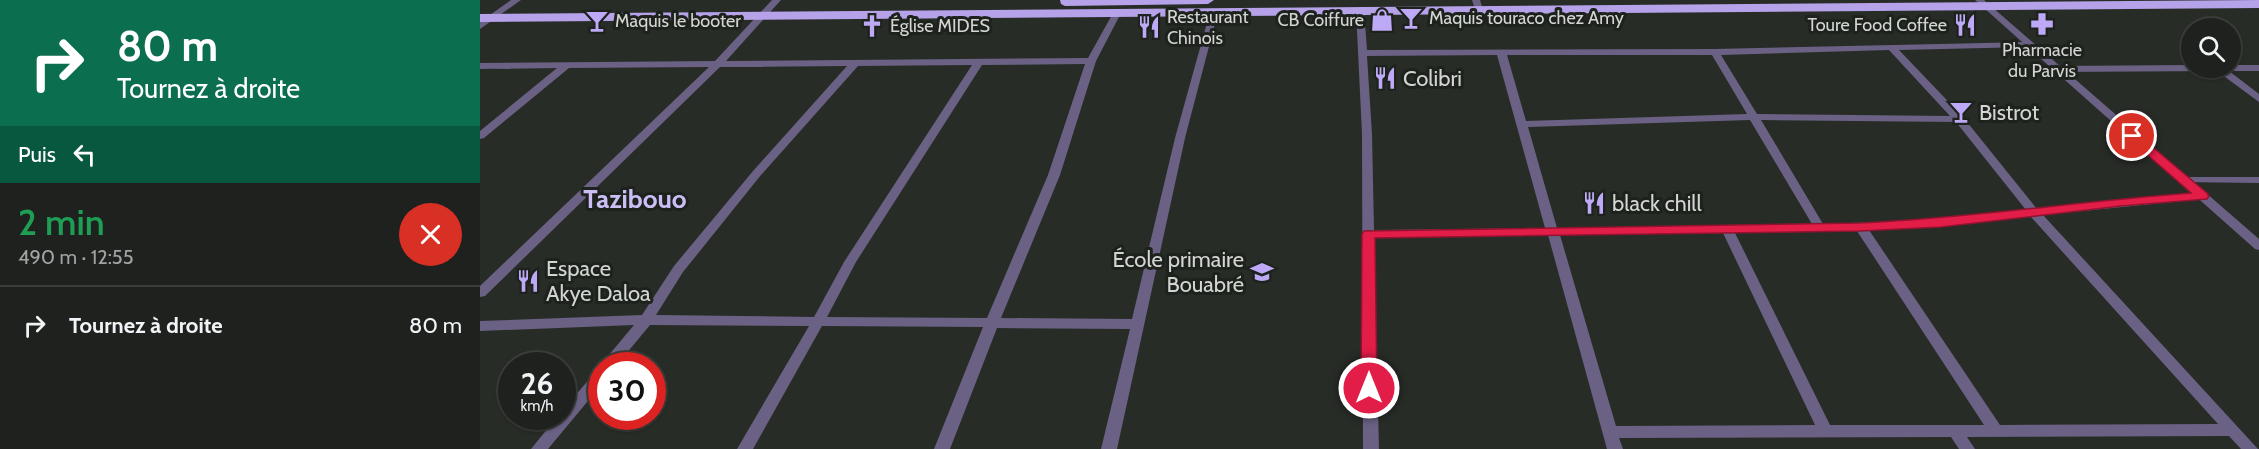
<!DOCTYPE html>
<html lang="fr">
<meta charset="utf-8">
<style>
:root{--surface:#1e211d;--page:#262926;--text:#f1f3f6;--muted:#a1a3a4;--line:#3c3e3b}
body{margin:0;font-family:Cabin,sans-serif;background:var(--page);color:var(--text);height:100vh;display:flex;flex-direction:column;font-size:22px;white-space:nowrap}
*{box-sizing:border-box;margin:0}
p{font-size:20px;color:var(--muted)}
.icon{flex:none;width:33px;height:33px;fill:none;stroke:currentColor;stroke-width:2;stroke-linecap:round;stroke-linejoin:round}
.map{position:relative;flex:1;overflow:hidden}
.details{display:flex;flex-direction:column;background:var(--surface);width:480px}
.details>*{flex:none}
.banner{background:#0b6e4f;color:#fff;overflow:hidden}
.fabs{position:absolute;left:1701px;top:18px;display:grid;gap:12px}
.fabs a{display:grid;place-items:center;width:60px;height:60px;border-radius:50%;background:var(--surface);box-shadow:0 2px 4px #0004,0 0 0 2px var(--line);font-size:30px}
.speed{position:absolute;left:18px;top:352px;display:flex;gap:12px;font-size:30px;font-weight:700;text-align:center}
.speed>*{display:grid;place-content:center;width:78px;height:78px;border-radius:50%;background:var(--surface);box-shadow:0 2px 4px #0004,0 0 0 2px var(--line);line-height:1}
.speed small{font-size:15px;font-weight:400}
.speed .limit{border:9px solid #d22;background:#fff;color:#111}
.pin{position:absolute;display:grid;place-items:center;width:51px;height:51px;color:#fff;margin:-26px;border:3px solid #fff;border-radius:50%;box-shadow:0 2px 6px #0007}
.me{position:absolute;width:66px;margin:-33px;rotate:0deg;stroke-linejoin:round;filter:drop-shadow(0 0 4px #0008)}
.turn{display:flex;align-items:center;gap:21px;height:126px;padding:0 18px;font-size:27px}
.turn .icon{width:78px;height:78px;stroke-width:2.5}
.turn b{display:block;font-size:42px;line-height:51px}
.then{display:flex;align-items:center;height:57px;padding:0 18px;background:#0003;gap:12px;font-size:22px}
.round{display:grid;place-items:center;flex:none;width:63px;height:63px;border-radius:32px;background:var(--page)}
.summary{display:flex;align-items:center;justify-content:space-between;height:102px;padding:0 18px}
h1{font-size:36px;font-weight:600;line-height:45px;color:#1e9e55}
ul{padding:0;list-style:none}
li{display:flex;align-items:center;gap:18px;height:78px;padding:0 18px;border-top:2px solid var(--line)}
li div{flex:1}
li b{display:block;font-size:22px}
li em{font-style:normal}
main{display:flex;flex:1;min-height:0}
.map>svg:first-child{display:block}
</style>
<main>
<section class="details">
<div class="banner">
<div class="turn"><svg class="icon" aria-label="right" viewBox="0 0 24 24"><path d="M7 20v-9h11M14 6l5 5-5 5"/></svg><div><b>80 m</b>Tournez à droite</div></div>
<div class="then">Puis<svg class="icon" aria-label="left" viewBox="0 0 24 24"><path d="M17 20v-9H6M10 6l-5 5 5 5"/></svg></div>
</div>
<div class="summary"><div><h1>2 min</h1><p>490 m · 12:55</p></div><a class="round" style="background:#d93025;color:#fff"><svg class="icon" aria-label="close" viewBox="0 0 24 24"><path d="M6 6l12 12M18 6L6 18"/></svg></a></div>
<ul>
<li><svg class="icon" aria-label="right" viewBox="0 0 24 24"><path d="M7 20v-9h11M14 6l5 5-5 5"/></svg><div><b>Tournez à droite</b></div><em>80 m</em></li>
</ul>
</section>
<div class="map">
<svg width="1779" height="449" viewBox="0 0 1779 449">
<rect width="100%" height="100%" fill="#282c27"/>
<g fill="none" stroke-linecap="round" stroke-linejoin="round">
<g fill="#6a6184" fill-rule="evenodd">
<path d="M 31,0 L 41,0 L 0,29 L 0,22 Z"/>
<path d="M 292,0 L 301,0 L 246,61 L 608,58 L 633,13 L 640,11 L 641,13 L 616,61 L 580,175 L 521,318 L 652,319 L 695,138 L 730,12 L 737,10 L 738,12 L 705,138 L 637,449 L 621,449 L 650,329 L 517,328 L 470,449 L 454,449 L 503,327 L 342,326 L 273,449 L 257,449 L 329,326 L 170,325 L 136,366 L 122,367 L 123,362 L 154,325 L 0,331 L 0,321 L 162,315 L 194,266 L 273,171 L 367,66 L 240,67 L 5,296 L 0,297 L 0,286 L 229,67 L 89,68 L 4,138 L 0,139 L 0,131 L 77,68 L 0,69 L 0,63 L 235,61 ZM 605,64 L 568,175 L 507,318 L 347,317 L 376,262 L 502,65 ZM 492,65 L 364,262 L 334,317 L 176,315 L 203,272 L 281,175 L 378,66 Z"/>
<path d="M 992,0 L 1000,0 L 1003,10 L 1002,12 L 996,12 Z"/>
<path d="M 880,7 L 884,10 L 887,50 L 1235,49 L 1551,42 L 1553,44 L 1548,47 L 1419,50 L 1483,117 L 1557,209 L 1679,196 L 1726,194 L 1728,196 L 1726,198 L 1722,199 L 1563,215 L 1778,449 L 1761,449 L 1749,436 L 1487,437 L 1495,449 L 1479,449 L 1471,437 L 1139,438 L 1143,449 L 1127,449 L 1068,235 L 894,238 L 899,449 L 883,449 L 882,134 L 876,10 ZM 1409,50 L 1470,116 L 1277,114 L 1241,55 ZM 1017,55 L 1065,228 L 894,230 L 892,134 L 887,56 ZM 1027,55 L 1232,55 L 1267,114 L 1046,121 ZM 1270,120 L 1332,224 L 1077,228 L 1048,127 ZM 1281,120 L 1476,122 L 1546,210 L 1424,221 L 1343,224 ZM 1551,217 L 1738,424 L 1520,425 L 1389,230 ZM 1377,231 L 1504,425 L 1350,425 L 1255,233 ZM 1243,233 L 1335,425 L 1136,426 L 1080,235 Z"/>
<path d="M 1712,65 L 1712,68 L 1750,68 L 1750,65 L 1779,65 L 1779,71 L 1749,71 L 1779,94 L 1779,102 L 1737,71 L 1577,72 L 1572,69 L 1577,66 Z"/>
<path d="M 1703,177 L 1779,177 L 1779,183 L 1699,182 L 1697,180 L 1699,178 Z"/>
<path d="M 122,369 L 122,384 L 68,449 L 51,449 L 77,417 L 82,417 L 82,411 L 117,370 Z"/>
</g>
<path fill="#6a6184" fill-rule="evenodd" d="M 1495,0 L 1504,0 L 1779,239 L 1779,250 L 1775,249 Z"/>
<g fill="#b5a2e9" fill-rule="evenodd">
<path d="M 580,0 L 734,0 L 728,4 L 585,6 L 581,4 Z"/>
<path d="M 1779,0 L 1779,8 L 0,22 L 0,14 Z"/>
</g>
</g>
<path fill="#e11d48" stroke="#92132f" stroke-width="1.5" d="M 1652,132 L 1656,133 L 1727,193 L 1729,196 L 1727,199 L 1641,206 L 1461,227 L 1380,231 L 895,238 L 897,388 L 895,392 L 889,394 L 883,392 L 881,388 L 882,234 L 884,231 L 1380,223 C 1491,218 1600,201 1711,193 L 1648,138 L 1646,136 Z"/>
<defs>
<g id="bar-bare" transform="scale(1.8)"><path d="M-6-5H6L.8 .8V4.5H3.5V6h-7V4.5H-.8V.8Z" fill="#bda9f5" stroke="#1e221d" stroke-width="2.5" paint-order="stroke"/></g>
<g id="shop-bare" transform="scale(1.8)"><path d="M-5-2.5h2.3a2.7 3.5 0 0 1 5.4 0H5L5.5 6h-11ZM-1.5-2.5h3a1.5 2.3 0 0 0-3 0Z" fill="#bda9f5" stroke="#1e221d" stroke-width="2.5" paint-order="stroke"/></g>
<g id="pharmacy-bare" transform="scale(1.8)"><path d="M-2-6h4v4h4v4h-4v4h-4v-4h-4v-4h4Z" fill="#bda9f5" stroke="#1e221d" stroke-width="2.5" paint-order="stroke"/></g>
<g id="restaurant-bare" transform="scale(1.8)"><path d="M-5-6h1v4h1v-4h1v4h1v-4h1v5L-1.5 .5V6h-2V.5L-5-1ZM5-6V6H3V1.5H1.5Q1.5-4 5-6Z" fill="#bda9f5" stroke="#1e221d" stroke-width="2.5" paint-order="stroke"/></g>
<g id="church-bare" transform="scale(1.8)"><path d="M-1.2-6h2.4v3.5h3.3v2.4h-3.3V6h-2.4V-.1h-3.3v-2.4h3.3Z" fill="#bda9f5" stroke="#1e221d" stroke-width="2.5" paint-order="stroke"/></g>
<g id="school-bare" transform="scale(1.8)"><path d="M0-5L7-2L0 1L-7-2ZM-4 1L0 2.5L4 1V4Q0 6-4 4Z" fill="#bda9f5" stroke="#1e221d" stroke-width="2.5" paint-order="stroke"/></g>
</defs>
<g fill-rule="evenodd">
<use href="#bar-bare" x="931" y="18"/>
<use href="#shop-bare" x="902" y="20"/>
<use href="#bar-bare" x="117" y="21"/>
<use href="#pharmacy-bare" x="1562" y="24"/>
<use href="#restaurant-bare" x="1485" y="25"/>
<use href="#church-bare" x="392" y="26"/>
<use href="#restaurant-bare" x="669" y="27"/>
<use href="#restaurant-bare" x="905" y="78"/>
<use href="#bar-bare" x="1481" y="112"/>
<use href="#restaurant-bare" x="1114" y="203"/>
<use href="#school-bare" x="782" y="272"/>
<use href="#restaurant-bare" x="48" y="281"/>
</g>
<g text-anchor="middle" stroke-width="6" stroke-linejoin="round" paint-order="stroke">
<g font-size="18" fill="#d2d5d2" stroke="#1e221d" text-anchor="start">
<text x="687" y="23">Restaurant<tspan x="687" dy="21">Chinois</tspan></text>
<text x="949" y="24">Maquis touraco chez Amy</text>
<text x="884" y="26" text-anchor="end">CB Coiffure</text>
<text x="135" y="27">Maquis le booter</text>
<text x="1467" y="31" text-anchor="end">Toure Food Coffee</text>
<text x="410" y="32">Église MIDES</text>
<text x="1562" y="56" text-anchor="middle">Pharmacie<tspan x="1562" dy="21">du Parvis</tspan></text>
</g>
<g font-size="22" fill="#d2d5d2" stroke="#1e221d" text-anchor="start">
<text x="923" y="86">Colibri</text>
<text x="1499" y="120">Bistrot</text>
<text x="1132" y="211">black chill</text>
<text x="764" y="267" text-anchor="end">École primaire<tspan x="764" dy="25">Bouabré</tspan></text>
<text x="66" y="276">Espace<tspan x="66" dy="25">Akye Daloa</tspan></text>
</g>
<g font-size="26" font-weight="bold" fill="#cbbdf6" stroke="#1e221d">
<text x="155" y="208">Tazibouo</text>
</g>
</g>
</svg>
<div class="fabs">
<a><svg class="icon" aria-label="search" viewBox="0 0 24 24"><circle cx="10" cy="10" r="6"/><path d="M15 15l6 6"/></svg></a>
</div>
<div class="speed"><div>26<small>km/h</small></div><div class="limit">30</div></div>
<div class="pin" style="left:1652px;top:136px;background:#d93025"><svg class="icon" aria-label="arrive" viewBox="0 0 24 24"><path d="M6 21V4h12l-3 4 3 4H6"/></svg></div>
<svg class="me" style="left:889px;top:388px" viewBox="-20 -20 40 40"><circle r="17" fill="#e11d48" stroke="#fff" stroke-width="3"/><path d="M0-11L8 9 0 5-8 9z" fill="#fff"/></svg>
</div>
</main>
